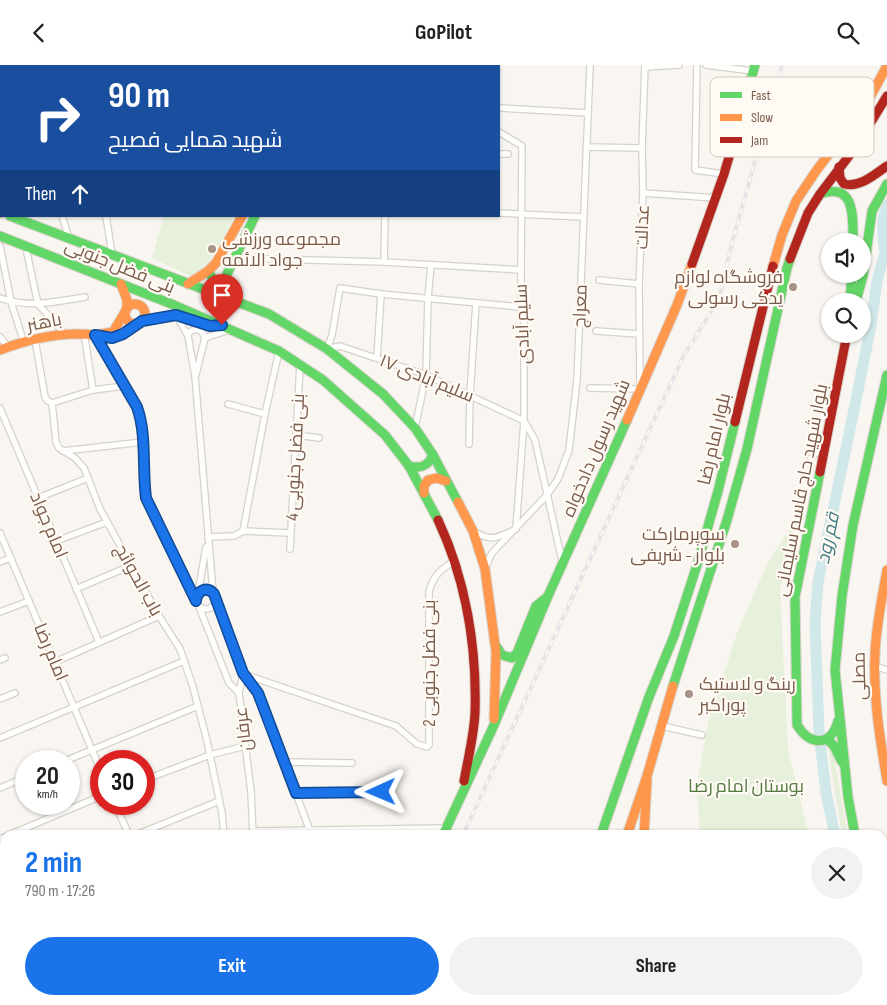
<!DOCTYPE html>
<meta charset="utf-8">
<style>
:root{--surface:#fff;--page:#f2f2f2;--text:#222;--muted:#767676;--accent:#1a73e8}
body{margin:0;font-family:"Sofia Sans Condensed",Cairo,sans-serif;background:var(--page);color:var(--text);height:100vh;display:flex;flex-direction:column;font-size:19px;white-space:nowrap}
*{box-sizing:border-box;margin:0}
p{font-size:16px;color:var(--muted)}
.icon{flex:none;width:28px;height:28px;fill:none;stroke:currentColor;stroke-width:2;stroke-linecap:round;stroke-linejoin:round}
.map{position:relative;flex:1;overflow:hidden}
.side{position:absolute;left:0px;top:765px;width:888px;height:175px;display:flex;flex-direction:column;background:var(--surface);border-radius:15px 15px 0 0;box-shadow:0 1px 4px #0004}
.side>*{flex:none}
.hud{position:absolute;left:0px;top:0px;width:500px;height:152px;box-shadow:0 1px 4px #0004;background:#1a4fa0;color:#fff;overflow:hidden}
.fabs{position:absolute;left:821px;top:168px;display:grid;gap:10px}
.fabs a{display:grid;place-items:center;width:50px;height:50px;border-radius:50%;background:var(--surface);box-shadow:0 1px 4px #0004;font-size:25px}
.speed{position:absolute;left:15px;top:685px;display:flex;gap:10px;font-size:25px;font-weight:700;text-align:center}
.speed>*{display:grid;place-content:center;width:65px;height:65px;border-radius:50%;background:var(--surface);box-shadow:0 1px 4px #0004;line-height:1}
.speed small{font-size:12px;font-weight:400}
.speed .limit{border:8px solid #d22;background:#fff;color:#111}
.pin{position:absolute;display:grid;place-items:center;width:42px;height:42px;color:#fff;margin:-51px -21px;border-radius:50% 50% 50% 0;rotate:-45deg;box-shadow:0 0 5px #0007}
.pin .icon{rotate:45deg}
.me{position:absolute;width:55px;margin:-28px;rotate:269deg;stroke-linejoin:round;filter:drop-shadow(0 0 4px #0008)}
.turn{display:flex;align-items:center;gap:18px;height:105px;padding:0 25px;font-size:22px}
.turn .icon{width:65px;height:65px;stroke-width:2.5}
.turn b{display:block;font-size:35px;line-height:42px}
.then{display:flex;align-items:center;height:48px;padding:0 25px;background:#0003;gap:10px;font-size:19px}
.round{display:grid;place-items:center;flex:none;width:52px;height:52px;border-radius:26px;background:var(--page)}
.headline{display:flex;align-items:center;justify-content:space-between;height:85px;padding:0 25px}
h1{font-size:30px;font-weight:700;line-height:38px;color:var(--accent)}
.action{display:flex;gap:10px;margin-top:auto;padding:10px 25px}
.action a{flex:1;height:58px;border-radius:30px;background:var(--accent);color:#fff;font-size:20px;font-weight:700;line-height:58px;text-align:center}
.action a+a{background:var(--page);color:var(--text)}
header{display:flex;justify-content:space-between;align-items:center;height:65px;padding:0 25px;background:var(--surface);font-size:22px;font-weight:700}
.map>svg:first-child{display:block}
</style>
<header><svg class="icon" aria-label="back" viewBox="0 0 24 24"><path d="M15 5l-7 7 7 7"/></svg>GoPilot<svg class="icon" aria-label="search" viewBox="0 0 24 24"><circle cx="10" cy="10" r="6"/><path d="M15 15l6 6"/></svg></header>
<div class="map">
<svg width="887" height="940" viewBox="0 0 887 940">
<rect width="100%" height="100%" fill="#f9f5f0"/>
<g fill="#e7f0db">
<path d="M 193,0 L 310,0 L 309,1 Z"/>
<path d="M 164,151 L 234,151 C 223,172 213,199 192,212 L 152,193 Z"/>
<path d="M 800,448 L 780,524 L 788,685 L 809,770 L 700,770 L 697,720 L 708,658 L 737,568 L 767,499 Z"/>
<path d="M 828,684 L 833,686 L 848,770 L 842,770 Z"/>
</g>
<path fill="#d0e8ea" d="M 887,133 L 887,188 L 879,185 C 877,169 874,145 887,133 Z"/>
<g fill="none" stroke-linecap="round" stroke-linejoin="round">
<g stroke="#d0e8ea" stroke-width="11">
<path d="M 835,770 L 826,728 L 819,667 L 815,557 L 818,517 L 854,345 L 871,260 L 877,216 L 887,180"/>
<path d="M 882,913 L 887,927"/>
</g>
<g stroke="#d7d1cb" stroke-width="8">
<g id="street">
<path d="M 94,0 L 94,1"/>
<path d="M 697,0 L 695,105 L 724,109"/>
<path d="M 706,0 L 753,6"/>
<path d="M 142,1 L 142,0"/>
<path d="M 489,1 L 489,0"/>
<path d="M 645,2 L 679,0"/>
<path d="M 499,43 L 588,48"/>
<path d="M 0,44 L 1,43"/>
<path d="M 499,67 L 522,81 L 521,205 L 521,242 L 524,257 L 524,356 L 516,464"/>
<path d="M 586,82 L 642,83"/>
<path d="M 499,89 L 508,89"/>
<path d="M 643,128 L 716,133"/>
<path d="M 499,148 L 583,152"/>
<path d="M 62,151 L 69,173"/>
<path d="M 106,151 L 112,189"/>
<path d="M 0,181 L 11,237 L 24,278"/>
<path d="M 27,188 L 38,239"/>
<path d="M 234,193 L 384,197 L 521,205"/>
<path d="M 384,197 L 385,151"/>
<path d="M 599,215 L 639,219"/>
<path d="M 0,233 C 28,243 56,237 85,232"/>
<path d="M 38,239 L 65,269"/>
<path d="M 176,250 L 188,271 L 195,311 L 213,527"/>
<path d="M 596,266 L 639,269"/>
<path d="M 84,268 L 93,325"/>
<path d="M 95,270 L 137,342 C 147,370 142,403 146,433 L 197,536"/>
<path d="M 188,271 L 189,267 L 196,264 L 202,267 L 205,273"/>
<path d="M 0,272 L 8,282"/>
<path d="M 35,275 L 45,332 L 48,336 L 52,338 L 56,377 L 59,383 L 75,393 L 84,403 L 100,444 L 159,551 L 180,584 L 193,622 L 207,676 L 222,748 L 224,770"/>
<path d="M 327,284 L 340,281 L 426,310 L 524,356 L 535,375 L 563,500"/>
<path d="M 327,284 L 332,270 L 340,223 L 381,229 L 521,242"/>
<path d="M 377,293 L 381,229"/>
<path d="M 196,309 L 205,273 L 232,264"/>
<path d="M 590,323 L 640,324 L 639,219 L 643,128 L 642,83 L 645,0"/>
<path d="M 52,338 L 93,325 L 124,321"/>
<path d="M 228,339 L 265,349"/>
<path d="M 0,343 L 99,577"/>
<path d="M 415,363 L 426,310 L 428,233 L 431,200"/>
<path d="M 296,370 L 319,373"/>
<path d="M 469,379 L 470,330 L 476,238"/>
<path d="M 63,386 L 143,377"/>
<path d="M 811,393 L 825,379"/>
<path d="M 38,433 L 88,413"/>
<path d="M 243,466 L 265,349 L 279,286"/>
<path d="M 473,466 C 490,476 495,474 512,466"/>
<path d="M 0,468 L 101,706"/>
<path d="M 208,472 L 234,471 L 243,466 L 290,468"/>
<path d="M 56,476 L 107,457"/>
<path d="M 290,484 L 300,300"/>
<path d="M 0,497 L 11,493"/>
<path d="M 485,503 L 492,488 L 547,430 L 558,414 L 569,385 L 577,315 L 590,0"/>
<path d="M 76,524 L 130,501"/>
<circle cx="206" cy="534" r="10"/>
<path d="M 198,529 L 206,482"/>
<path d="M 216,534 L 243,609 L 239,628"/>
<path d="M 198,539 L 229,618 L 239,628 L 251,727 L 253,770"/>
<path d="M 0,547 L 29,536"/>
<path d="M 0,595 L 5,593"/>
<path d="M 55,597 L 159,551"/>
<path d="M 874,601 L 887,605"/>
<path d="M 243,609 L 396,661 L 417,679 L 427,682 L 429,680 L 429,527 C 433,511 440,505 454,496"/>
<path d="M 244,610 L 258,628 L 310,766"/>
<path d="M 0,634 L 15,628"/>
<path d="M 662,661 L 702,670"/>
<path d="M 0,673 L 184,596"/>
<path d="M 65,696 L 198,641"/>
<path d="M 284,697 L 352,698"/>
<path d="M 144,715 L 210,690 L 245,681"/>
<path d="M 0,723 L 26,712"/>
<path d="M 296,728 L 381,727"/>
<path d="M 115,739 L 129,770"/>
<path d="M 253,766 L 446,763"/>
<path d="M 9,770 L 101,731"/>
<path d="M 136,770 L 219,736"/>
<path d="M 0,774 L 5,772"/>
<path d="M 0,826 L 5,824"/>
<path d="M 0,874 L 5,872"/>
<path d="M 0,926 L 5,924"/>
<path d="M 199,935 L 201,940"/>
<path d="M 235,935 L 241,938 L 250,935"/>
<path d="M 88,940 L 100,935"/>
<path d="M 355,940 L 357,935"/>
</g>
</g>
<g stroke="#d9d2cb" stroke-width="11">
<g id="fast">
<path d="M 39,0 L 39,1"/>
<path d="M 317,1 L 318,0"/>
<path d="M 734,75 L 755,0"/>
<path d="M 820,129 C 855,117 853,151 853,176"/>
<path d="M 10,151 L 269,249 L 327,284 L 383,329 L 415,363 L 433,390 L 458,437"/>
<path d="M 0,171 L 174,240 L 279,286 L 323,315 L 385,370 L 409,401 L 438,455"/>
<path d="M 208,206 L 214,216 L 226,215"/>
<path d="M 233,235 L 226,215 L 227,209 L 255,151"/>
<path d="M 850,236 L 852,209"/>
<path d="M 856,236 L 863,211 L 872,146 L 887,119"/>
<path d="M 409,401 C 421,404 428,401 433,390"/>
<path d="M 820,407 L 795,532 L 797,660 C 810,681 831,682 838,656"/>
<path d="M 496,581 L 502,590 L 512,593 L 517,588 L 536,541 L 546,533"/>
<path d="M 673,621 L 727,455 L 747,384 L 787,203 L 790,194"/>
<path d="M 827,674 L 834,681 L 842,697"/>
<path d="M 443,770 L 494,660 L 548,531 L 627,355"/>
<path d="M 601,770 L 649,632 L 674,571 L 698,497 L 718,426 L 735,357"/>
<path d="M 855,770 L 848,732 L 835,605 L 842,531 L 853,460 L 887,310"/>
<path d="M 882,856 L 887,869"/>
<path d="M 667,935 L 668,940"/>
<path d="M 368,940 L 370,935"/>
<path d="M 545,940 L 546,935"/>
<path d="M 570,940 L 571,935"/>
</g>
</g>
<g stroke="#d9d2cb" stroke-width="11">
<g id="slow">
<path d="M 329,1 L 330,0"/>
<path d="M 0,86 L 1,90"/>
<path d="M 0,147 L 1,148"/>
<path d="M 773,201 L 782,170 L 796,136 L 816,106 L 864,43 L 887,1"/>
<path d="M 121,219 L 127,235 L 127,243"/>
<path d="M 188,219 L 208,206 L 216,198 L 242,151"/>
<circle cx="135" cy="249" r="10"/>
<path d="M 125,247 L 113,267 L 95,270 C 119,274 120,271 140,258"/>
<path d="M 142,256 L 176,250 L 210,261 L 219,260"/>
<path d="M 0,285 C 31,273 62,266 95,270"/>
<path d="M 627,355 L 677,240 L 692,199"/>
<path d="M 424,428 L 424,421 L 428,415 L 437,413 L 446,416"/>
<path d="M 458,437 L 473,466 L 485,504 L 496,587 L 494,654"/>
<path d="M 887,505 C 882,533 876,561 875,589 C 873,632 880,674 887,716"/>
<path d="M 627,770 L 647,711 L 673,621"/>
<path d="M 644,770 L 647,715"/>
<path d="M 656,935 L 658,940"/>
</g>
</g>
<g stroke="#d9d2cb" stroke-width="11">
<g id="jam">
<path d="M 839,102 L 840,113 L 844,119 C 860,123 875,109 887,101"/>
<path d="M 790,194 L 808,148 L 820,129 L 855,83 L 887,31"/>
<path d="M 692,199 L 724,109 L 734,75"/>
<path d="M 735,357 L 773,201"/>
<path d="M 820,407 L 847,269"/>
<path d="M 438,455 C 466,515 477,583 475,648 C 474,670 468,694 464,716"/>
</g>
</g>
<use href="#street" stroke="#fefefd" stroke-width="5.5"/>
<use href="#fast" stroke="#63d668" stroke-width="9"/>
<use href="#slow" stroke="#ff974d" stroke-width="9"/>
<use href="#jam" stroke="#b3261e" stroke-width="9"/>
<g stroke="#e6e3e7" stroke-width="4">
<g id="rail">
<path d="M 463,770 L 683,292 L 719,234 L 732,178 L 782,0"/>
<path d="M 386,940 L 388,935"/>
</g>
</g>
<use href="#rail" stroke="#fffaf3" stroke-width="2" stroke-dasharray="5.5" stroke-linecap="butt"/>
</g>
<g fill="none" stroke-linecap="round" stroke-linejoin="round">
<g stroke="#114b97" stroke-width="12">
<path id="route" d="M 222,260 L 210,261 L 176,250 L 142,256 L 123,269 L 112,273 L 95,270 L 137,342 C 147,370 142,403 146,433 L 196,536 C 197,525 207,521 214,529 L 243,608 L 258,628 L 296,728 L 381,727"/>
</g>
<use href="#route" stroke="#1a73e8" stroke-width="9"/>
</g>
<g fill="#a69286" stroke="#fffaf3" stroke-width="2">
<circle cx="212" cy="184" r="5"/>
<circle cx="793" cy="222" r="5"/>
<circle cx="735" cy="479" r="5"/>
<circle cx="689" cy="629" r="5"/>
</g>
<g text-anchor="middle" stroke-width="4.5" stroke-linejoin="round" paint-order="stroke">
<g font-size="18" fill="#7a5c4d" stroke="#fffaf3">
<text transform="translate(642 162) rotate(-88)" y="6">عدالت</text>
<text transform="translate(120 201) rotate(22)" y="6">بنی فضل جنوبی</text>
<text transform="translate(580 241) rotate(-88)" y="6">معراج</text>
<text transform="translate(44 257) rotate(-11)" y="6">باهنر</text>
<text transform="translate(522 259) rotate(-92)" y="6">سلیم آبادی</text>
<text transform="translate(427 313) rotate(22)" y="6">سلیم آبادی ۱۷</text>
<text transform="translate(714 374) rotate(-77)" y="6">بلوار امام رضا</text>
<text transform="translate(596 383) rotate(-67)" y="6">شهید رسول دادخواه</text>
<text transform="translate(295 392) rotate(-87)" y="6">بنی فضل جنوبی 4</text>
<text transform="translate(801 425) rotate(-79)" y="6">بلوار شهید حاج قاسم سلیمانی</text>
<text transform="translate(49 460) rotate(67)" y="6">امام جواد</text>
<text transform="translate(139 515) rotate(61)" y="6">باب الحوائج</text>
<text transform="translate(51 587) rotate(67)" y="6">امام رضا</text>
<text transform="translate(429 598) rotate(-90)" y="6">بنی فضل جنوبی 2</text>
<text transform="translate(859 611) rotate(-91)" y="6">مصلی</text>
<text transform="translate(243 664) rotate(-97)" y="6">عرفان</text>
</g>
<g font-size="18" fill="#7a5c4d" stroke="#fffaf3" text-anchor="start">
<text x="222" y="180">مجموعه ورزشی<tspan x="222" dy="21">جواد الائمه</tspan></text>
<text x="783" y="218" text-anchor="end">فروشگاه لوازم<tspan x="783" dy="21">یدکی رسولی</tspan></text>
<text x="725" y="475" text-anchor="end">سوپرمارکت<tspan x="725" dy="21">بلوار - شریفی</tspan></text>
<text x="699" y="625">رینگ و لاستیک<tspan x="699" dy="21">پوراکبر</tspan></text>
</g>
<g font-size="18" fill="#537a41" stroke="#fffaf3">
<text x="746" y="727">بوستان امام رضا</text>
</g>
<g font-size="19" font-style="italic" fill="#437c86" stroke="#fffaf3">
<text transform="translate(827 473) rotate(-78)" y="7">قم رود</text>
</g>
</g>
<rect x="710" y="12" width="164" height="80" rx="8" fill="#fffaf3" stroke="#d7cbc1" stroke-width="1"/>
<rect x="720" y="27" width="22" height="6" fill="#63d668"/>
<rect x="720" y="49" width="22" height="7" fill="#ff974d"/>
<rect x="720" y="72" width="22" height="6" fill="#b3261e"/>
<g font-size="14" fill="#7a5c4d">
<text x="751" y="35">Fast</text>
<text x="751" y="57">Slow</text>
<text x="751" y="80">Jam</text>
</g>
</svg>
<div class="fabs">
<a><svg class="icon" aria-label="sound" viewBox="0 0 24 24"><path d="M4 9h4l5-4v14l-5-4H4zM17 9q2 3 0 6"/></svg></a>
<a><svg class="icon" aria-label="search" viewBox="0 0 24 24"><circle cx="10" cy="10" r="6"/><path d="M15 15l6 6"/></svg></a>
</div>
<div class="speed"><div>20<small>km/h</small></div><div class="limit">30</div></div>
<div class="pin" style="left:222px;top:260px;background:#d93025"><svg class="icon" aria-label="arrive" viewBox="0 0 24 24"><path d="M6 21V4h12l-3 4 3 4H6"/></svg></div>
<svg class="me" style="left:381px;top:727px" viewBox="-20 -20 40 40"><path d="M0-17L14 15 0 8-14 15z" fill="#1a73e8" stroke="#fff" stroke-width="4"/></svg>
<div class="hud">
<div class="turn"><svg class="icon" aria-label="right" viewBox="0 0 24 24"><path d="M7 20v-9h11M14 6l5 5-5 5"/></svg><div><b>90 m</b>شهید همایی فصیح</div></div>
<div class="then">Then<svg class="icon" aria-label="ahead" viewBox="0 0 24 24"><path d="M12 20V5M6 11l6-6 6 6"/></svg></div>
</div>
<section class="side">
<div class="headline"><div><h1>2 min</h1><p>790 m · 17:26</p></div><a class="round"><svg class="icon" aria-label="close" viewBox="0 0 24 24"><path d="M6 6l12 12M18 6L6 18"/></svg></a></div>
<div class="action"><a>Exit</a><a>Share</a></div>
</section>
</div>
